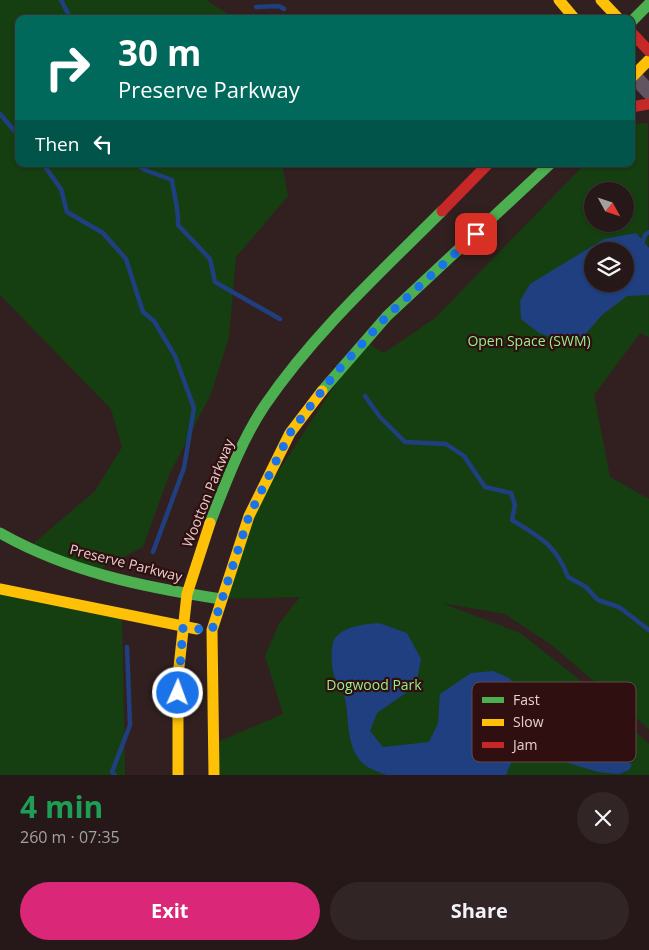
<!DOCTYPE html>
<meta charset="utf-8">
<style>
:root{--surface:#261818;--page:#322525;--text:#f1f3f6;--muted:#a4a0a2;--line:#423737;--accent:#db2777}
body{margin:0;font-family:"Open Sans",sans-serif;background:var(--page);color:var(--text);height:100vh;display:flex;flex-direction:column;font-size:19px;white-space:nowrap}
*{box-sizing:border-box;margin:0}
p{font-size:16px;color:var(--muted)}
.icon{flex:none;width:28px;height:28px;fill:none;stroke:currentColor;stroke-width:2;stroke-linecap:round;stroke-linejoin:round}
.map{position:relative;height:775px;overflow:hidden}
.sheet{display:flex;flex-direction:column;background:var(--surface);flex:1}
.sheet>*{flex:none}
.guide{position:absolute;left:15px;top:15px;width:620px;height:152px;border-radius:10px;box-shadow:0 1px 4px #0004,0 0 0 1px var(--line);background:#00695c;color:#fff;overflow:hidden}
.needle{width:32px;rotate:130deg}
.fabs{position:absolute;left:584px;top:182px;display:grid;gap:10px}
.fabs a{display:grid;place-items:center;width:50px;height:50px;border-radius:50%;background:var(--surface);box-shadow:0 1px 4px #0004,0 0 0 1px var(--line);font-size:25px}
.pin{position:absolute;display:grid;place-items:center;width:42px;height:42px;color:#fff;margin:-21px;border-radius:10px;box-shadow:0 2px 8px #0006}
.me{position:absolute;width:55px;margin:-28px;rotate:2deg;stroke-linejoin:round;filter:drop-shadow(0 0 4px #0008)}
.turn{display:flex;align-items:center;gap:18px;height:105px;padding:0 20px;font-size:22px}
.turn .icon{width:65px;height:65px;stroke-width:2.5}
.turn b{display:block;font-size:35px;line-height:42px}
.then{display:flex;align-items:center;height:48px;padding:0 20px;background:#0003;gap:10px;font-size:19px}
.round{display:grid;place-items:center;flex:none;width:52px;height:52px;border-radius:26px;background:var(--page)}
.headline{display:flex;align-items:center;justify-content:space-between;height:85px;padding:0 20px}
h1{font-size:30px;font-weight:700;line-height:38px;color:#1e9e55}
.button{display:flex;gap:10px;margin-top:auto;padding:10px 20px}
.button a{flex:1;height:58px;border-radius:30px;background:var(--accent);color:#fff;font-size:20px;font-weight:700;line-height:58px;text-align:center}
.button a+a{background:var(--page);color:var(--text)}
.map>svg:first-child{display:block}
</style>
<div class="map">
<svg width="649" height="775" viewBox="0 0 649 775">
<rect width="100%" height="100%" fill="#322020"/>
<g fill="#153f10" fill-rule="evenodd">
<path d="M 0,0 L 206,0 L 236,19 L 19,19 L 19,164 L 282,164 L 288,196 L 236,257 L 229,337 L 211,394 L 169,475 L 143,547 L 92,573 L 26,550 L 95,491 L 122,447 L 111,409 L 0,295 Z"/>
<path d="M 648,123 L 649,337 L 640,333 L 594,395 L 610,477 L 649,499 L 649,729 L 553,646 L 505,614 L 442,603 L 520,633 L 580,680 L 649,744 L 649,775 L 214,775 L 213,744 L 283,714 L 265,656 L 279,624 L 300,597 L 221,599 L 249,516 L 364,341 L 384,353 L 435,318 L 585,164 L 631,164 L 631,124 ZM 592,191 L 625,191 L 625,224 L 592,224 ZM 592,251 L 625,251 L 625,284 L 592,284 Z"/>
<path d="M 0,589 L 122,615 L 125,775 L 0,775 Z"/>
</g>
<g fill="#1f3f81" fill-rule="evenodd">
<path d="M 636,233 L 649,248 L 649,295 L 627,296 L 602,315 L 575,346 L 539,333 L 521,319 L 520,301 L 530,284 L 604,239 ZM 592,251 L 625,251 L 625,284 L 592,284 Z"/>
<path d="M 379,623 L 407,633 L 421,659 L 416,686 L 377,713 L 370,731 L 383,747 L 429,742 L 438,723 L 440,694 L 471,673 L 493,671 L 509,678 L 520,690 L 529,716 L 543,724 L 567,721 L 584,729 L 607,756 L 623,757 L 632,765 L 629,770 L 619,774 L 598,772 L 548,757 L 532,750 L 516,752 L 506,775 L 387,775 C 376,771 365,768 358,758 C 345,738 350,716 344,695 C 341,687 334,679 333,671 C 331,663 331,646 334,640 C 342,626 366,624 379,623 Z"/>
</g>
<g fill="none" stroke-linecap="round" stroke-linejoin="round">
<g stroke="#1f3f81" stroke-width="4.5">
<path d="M 61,0 L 71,19"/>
<path d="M 256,7 L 279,6 L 284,9"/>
<path d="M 0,114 L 19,136"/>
<path d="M 43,164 L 61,189 L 67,212 L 103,233 L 126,259 L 143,312 L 154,321 L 175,356 L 194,408 L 184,468 L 153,552"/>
<path d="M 136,164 L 145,170 L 172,180 C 174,196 179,209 178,225 L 210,259 L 215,282 L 280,319"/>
<path d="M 643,241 L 645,235 L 649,232"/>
<path d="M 365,396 L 380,417 L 405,442 L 446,444 L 464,456 L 485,487 L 511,493 L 515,505 L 512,520 C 540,537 556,545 568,577 L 586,587 L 598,600 L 619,607 L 649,630"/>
<path d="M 115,775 L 112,772 L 130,725 L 127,647"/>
</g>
<path stroke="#625561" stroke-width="15" d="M 634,76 L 649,92"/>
<g stroke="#4caf50" stroke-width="11">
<path d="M 631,22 L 649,4"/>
<path d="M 322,391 L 387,316 L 550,164"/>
<path d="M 210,523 C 226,482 241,441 265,405 C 315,332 380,273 442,211"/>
<path d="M 0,533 C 69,572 143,587 221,599"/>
</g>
<g stroke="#ffc107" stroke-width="11">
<path d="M 559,0 L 575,19"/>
<path d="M 601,0 L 619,19"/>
<path d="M 631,78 L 649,60"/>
<path d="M 0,589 L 197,629"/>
<path d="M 178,775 L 178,676 L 187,594 L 210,523"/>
<path d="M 214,775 L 212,630 L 249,516 L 290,433 L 322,391"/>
</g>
<g stroke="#c62828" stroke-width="11">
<path d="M 631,32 L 649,51"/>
<path d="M 631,107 L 649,104"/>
<path d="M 442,211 L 488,164"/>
</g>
</g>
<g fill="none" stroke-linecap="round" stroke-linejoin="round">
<path stroke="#1a73e8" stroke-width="9" stroke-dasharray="0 16.2" d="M 178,693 L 183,628 L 212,630 L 249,516 L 290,433 L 334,375 L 387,316 L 476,234"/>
</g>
<g text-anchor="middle" stroke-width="4.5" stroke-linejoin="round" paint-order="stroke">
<g font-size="14" fill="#95f08c" stroke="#2f0f0f">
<text x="529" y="346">Open Space (SWM)</text>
<text x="374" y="690">Dogwood Park</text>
</g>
<g font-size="14" fill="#e6cfcd" stroke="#2f0f0f">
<text transform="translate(208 493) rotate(-68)" y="5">Wootton Parkway</text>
<text transform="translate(126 563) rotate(14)" y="5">Preserve Parkway</text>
</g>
</g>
<rect x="472" y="682" width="164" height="80" rx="8" fill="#2f0f0f" stroke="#664948" stroke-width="1"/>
<rect x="482" y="697" width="22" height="6" fill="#4caf50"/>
<rect x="482" y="719" width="22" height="7" fill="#ffc107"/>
<rect x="482" y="742" width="22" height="6" fill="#c62828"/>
<g font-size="14" fill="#e6cfcd">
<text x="513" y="705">Fast</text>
<text x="513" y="727">Slow</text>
<text x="513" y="750">Jam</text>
</g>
</svg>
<div class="fabs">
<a><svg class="needle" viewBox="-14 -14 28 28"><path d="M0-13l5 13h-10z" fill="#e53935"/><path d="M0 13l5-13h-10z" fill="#a4a0a2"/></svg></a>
<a><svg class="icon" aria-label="layers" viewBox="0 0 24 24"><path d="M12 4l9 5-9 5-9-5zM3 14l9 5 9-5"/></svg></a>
</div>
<div class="pin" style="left:476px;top:234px;background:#d93025"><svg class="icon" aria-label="arrive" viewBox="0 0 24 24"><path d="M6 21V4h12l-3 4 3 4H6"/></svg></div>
<svg class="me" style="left:178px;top:693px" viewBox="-20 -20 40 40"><circle r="17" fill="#1a73e8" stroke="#fff" stroke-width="3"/><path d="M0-11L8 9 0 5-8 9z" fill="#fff"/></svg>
<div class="guide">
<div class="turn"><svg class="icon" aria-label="right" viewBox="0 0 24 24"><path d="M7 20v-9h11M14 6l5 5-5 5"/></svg><div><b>30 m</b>Preserve Parkway</div></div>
<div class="then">Then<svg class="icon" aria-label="left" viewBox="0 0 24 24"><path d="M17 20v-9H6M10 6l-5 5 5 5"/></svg></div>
</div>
</div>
<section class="sheet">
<div class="headline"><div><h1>4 min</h1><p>260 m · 07:35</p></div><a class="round"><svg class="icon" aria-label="close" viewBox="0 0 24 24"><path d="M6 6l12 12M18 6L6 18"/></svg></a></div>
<div class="button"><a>Exit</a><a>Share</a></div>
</section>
